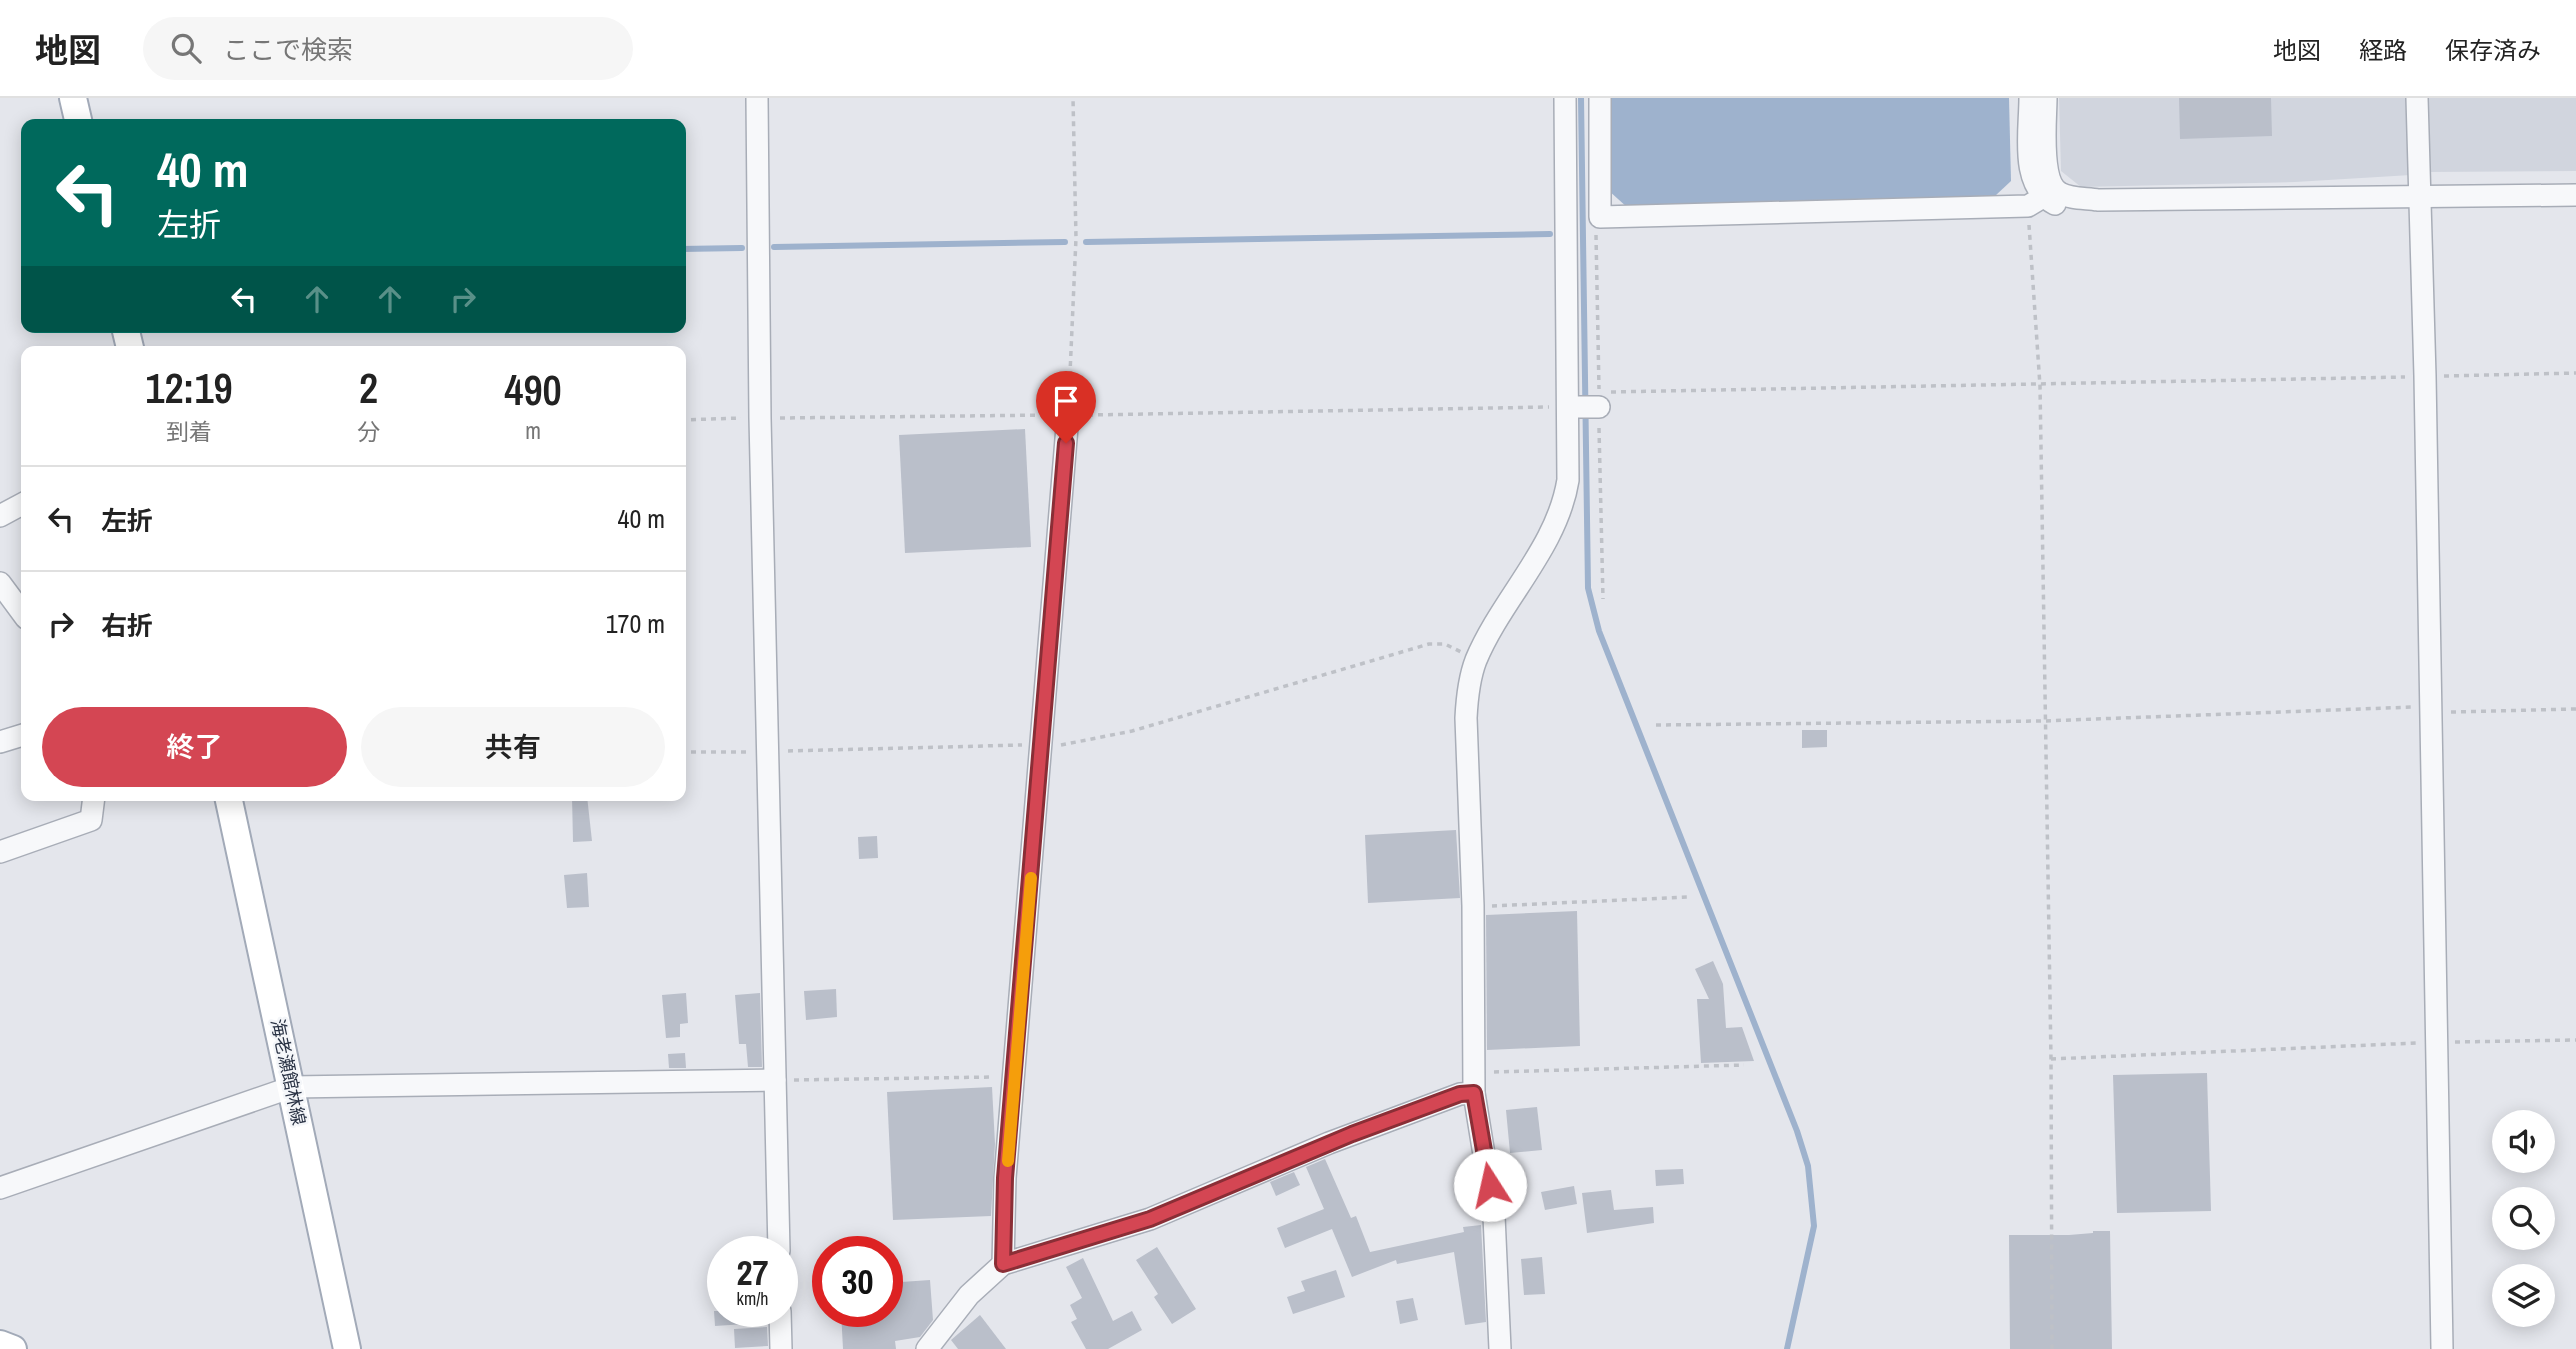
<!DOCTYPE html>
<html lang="ja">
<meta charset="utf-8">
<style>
:root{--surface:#fff;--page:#f6f6f6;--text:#222;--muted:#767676;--line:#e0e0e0;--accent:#d44653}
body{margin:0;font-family:"Archivo Narrow","Noto Sans JP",sans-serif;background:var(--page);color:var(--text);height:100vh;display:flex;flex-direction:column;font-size:26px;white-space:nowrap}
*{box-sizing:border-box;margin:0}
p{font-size:23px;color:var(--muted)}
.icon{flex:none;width:38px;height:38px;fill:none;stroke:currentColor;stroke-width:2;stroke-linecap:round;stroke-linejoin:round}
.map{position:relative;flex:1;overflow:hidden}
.drawer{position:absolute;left:21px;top:248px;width:665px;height:455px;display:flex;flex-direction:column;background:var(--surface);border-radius:14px;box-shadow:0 4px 18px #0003}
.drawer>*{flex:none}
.guide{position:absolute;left:21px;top:21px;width:665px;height:214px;border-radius:14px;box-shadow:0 4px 18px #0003;background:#00695c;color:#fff;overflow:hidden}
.fabs{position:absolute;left:2492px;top:1012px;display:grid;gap:14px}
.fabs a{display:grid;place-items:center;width:63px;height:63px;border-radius:50%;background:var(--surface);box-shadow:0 4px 18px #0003;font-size:35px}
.speed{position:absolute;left:707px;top:1138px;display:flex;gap:14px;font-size:35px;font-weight:700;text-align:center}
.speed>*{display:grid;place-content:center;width:91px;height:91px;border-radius:50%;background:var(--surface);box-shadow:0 4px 18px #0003;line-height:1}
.speed small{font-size:18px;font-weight:400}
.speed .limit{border:10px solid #d22;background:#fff;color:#111}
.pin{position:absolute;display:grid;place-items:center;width:60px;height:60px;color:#fff;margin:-72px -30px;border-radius:50% 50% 50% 0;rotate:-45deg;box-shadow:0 0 7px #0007}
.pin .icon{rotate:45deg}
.me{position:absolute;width:77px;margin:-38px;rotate:350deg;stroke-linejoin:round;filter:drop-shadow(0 0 5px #0008)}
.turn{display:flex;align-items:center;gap:24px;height:147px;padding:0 21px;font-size:32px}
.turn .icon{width:91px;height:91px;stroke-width:2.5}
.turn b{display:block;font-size:49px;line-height:60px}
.lanes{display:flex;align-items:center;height:66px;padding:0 21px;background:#0003;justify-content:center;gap:35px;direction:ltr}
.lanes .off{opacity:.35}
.eta{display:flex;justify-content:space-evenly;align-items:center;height:119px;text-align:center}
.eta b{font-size:42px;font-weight:600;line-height:49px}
.primary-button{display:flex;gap:14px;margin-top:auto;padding:14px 21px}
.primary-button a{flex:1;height:80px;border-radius:42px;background:var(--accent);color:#fff;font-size:28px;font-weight:600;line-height:80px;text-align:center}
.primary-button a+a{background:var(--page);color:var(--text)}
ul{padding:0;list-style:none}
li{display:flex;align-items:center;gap:21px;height:105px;padding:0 21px;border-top:2px solid var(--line)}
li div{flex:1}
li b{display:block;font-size:26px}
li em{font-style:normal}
header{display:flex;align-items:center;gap:42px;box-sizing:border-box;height:98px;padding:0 35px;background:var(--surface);border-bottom:2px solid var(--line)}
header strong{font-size:33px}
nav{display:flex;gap:38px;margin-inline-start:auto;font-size:24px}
.search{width:490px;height:63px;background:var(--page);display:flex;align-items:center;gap:18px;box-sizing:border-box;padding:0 24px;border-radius:38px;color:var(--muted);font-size:26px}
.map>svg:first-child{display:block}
</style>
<header>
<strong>地図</strong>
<div class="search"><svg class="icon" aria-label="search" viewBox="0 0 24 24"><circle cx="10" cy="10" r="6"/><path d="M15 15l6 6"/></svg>ここで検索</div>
<nav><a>地図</a><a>経路</a><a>保存済み</a></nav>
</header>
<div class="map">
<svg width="2576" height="1251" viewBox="0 0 2576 1251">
<rect width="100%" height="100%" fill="#e4e6ec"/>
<g fill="#d1d5de">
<path d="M 2059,0 L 2408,0 L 2411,77 L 2295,84 L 2081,89 L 2061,73 Z"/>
<path d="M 2426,0 L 2576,0 L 2576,73 L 2427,74 Z"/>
</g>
<path fill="#9eb2cd" d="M 1606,0 L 2009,0 L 2011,83 L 1995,98 L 1628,110 L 1608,92 Z"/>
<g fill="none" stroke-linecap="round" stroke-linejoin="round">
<g stroke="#9eb2cd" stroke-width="6">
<path d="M 1581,0 L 1588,490 L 1599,533 L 1797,1033 L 1808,1068 L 1814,1128 L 1787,1251"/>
<path d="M 1086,144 L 1550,136"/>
<path d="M 774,149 L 1065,144"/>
<path d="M 681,151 L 742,150"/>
</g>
</g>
<g fill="#babfca">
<path d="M 2179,0 L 2271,0 L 2272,38 L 2180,41 Z"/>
<path d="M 1025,331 L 1031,449 L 905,455 L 899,337 Z"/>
<path d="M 1802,632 L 1827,632 L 1827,649 L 1802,650 Z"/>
<path d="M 572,698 L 587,698 L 592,743 L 573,744 Z"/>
<path d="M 1456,732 L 1460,800 L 1368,805 L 1365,737 Z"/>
<path d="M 877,738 L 878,760 L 859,761 L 858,739 Z"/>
<path d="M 587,775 L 589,809 L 567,810 L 564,777 Z"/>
<path d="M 1577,813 L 1580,948 L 1487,952 L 1486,817 Z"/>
<path d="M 1713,863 L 1723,886 L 1726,930 L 1742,929 L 1754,963 L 1701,965 L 1697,901 L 1709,901 L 1695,871 Z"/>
<path d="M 836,891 L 837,919 L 806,922 L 804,893 Z"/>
<path d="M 686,895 L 688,925 L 680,926 L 680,939 L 666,940 L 662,897 Z"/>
<path d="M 760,895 L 762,969 L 748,969 L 746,946 L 739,946 L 735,897 Z"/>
<path d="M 685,955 L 686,970 L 669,970 L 668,956 Z"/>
<path d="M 2207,975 L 2211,1113 L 2117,1115 L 2113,977 Z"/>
<path d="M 992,989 L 995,1046 L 991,1118 L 893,1122 L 887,994 Z"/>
<path d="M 1537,1009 L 1542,1052 L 1510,1055 L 1506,1012 Z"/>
<path d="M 1325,1061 L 1351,1120 L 1356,1118 L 1370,1154 L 1464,1134 L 1463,1129 L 1481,1127 L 1486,1224 L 1465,1227 L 1454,1154 L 1397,1166 L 1396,1162 L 1352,1179 L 1332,1131 L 1285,1150 L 1277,1130 L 1324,1111 L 1306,1069 Z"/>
<path d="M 1683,1071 L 1684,1086 L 1656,1088 L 1655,1072 Z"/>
<path d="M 1294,1074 L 1300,1087 L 1276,1098 L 1270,1084 Z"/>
<path d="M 1574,1088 L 1577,1106 L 1545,1112 L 1541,1094 Z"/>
<path d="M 1611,1092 L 1614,1112 L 1653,1109 L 1654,1125 L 1587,1135 L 1582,1095 Z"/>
<path d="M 2093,1133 L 2110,1133 L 2112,1251 L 2010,1251 L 2009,1137 L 2069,1137 L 2093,1135 Z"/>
<path d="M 1157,1149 L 1196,1211 L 1172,1226 L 1154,1199 L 1158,1196 L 1136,1162 Z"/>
<path d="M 1542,1159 L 1545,1196 L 1524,1197 L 1521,1161 Z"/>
<path d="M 1083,1160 L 1113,1223 L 1132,1213 L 1142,1232 L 1108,1251 L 1086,1251 L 1071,1224 L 1077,1221 L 1070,1207 L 1082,1200 L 1066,1169 Z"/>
<path d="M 1336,1172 L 1345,1199 L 1293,1216 L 1287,1199 L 1305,1193 L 1301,1183 Z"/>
<path d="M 930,1182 L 933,1222 L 920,1239 L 895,1243 L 896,1251 L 843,1251 L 841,1213 L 887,1213 L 887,1185 Z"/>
<path d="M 1413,1200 L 1418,1222 L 1400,1226 L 1396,1203 Z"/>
<path d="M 714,1213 L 760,1213 L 760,1225 L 715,1228 Z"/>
<path d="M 980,1217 L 1006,1251 L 958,1251 L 951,1242 Z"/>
<path d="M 767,1229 L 768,1248 L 735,1250 L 734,1231 Z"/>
</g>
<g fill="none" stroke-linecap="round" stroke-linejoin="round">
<g stroke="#a8adb7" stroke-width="24">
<g id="minor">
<path d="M 757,0 L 760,320 L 779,1153"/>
<path d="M 1600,0 L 1600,119 L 2028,108 L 2043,99"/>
<path d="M 2030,0 C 2030,35 2019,88 2055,106"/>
<path d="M 2046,0 C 2046,22 2039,84 2060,95 C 2070,101 2087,100 2098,102 L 2576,97"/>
<path d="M 2417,0 L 2425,278 L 2442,1251"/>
<path d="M 1569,309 L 1599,309"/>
<path d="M 0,418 L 26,404"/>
<path d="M 0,485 L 26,520"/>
<path d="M 0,644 L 26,636"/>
<path d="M 0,754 L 91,722 L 94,698"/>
<path d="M 0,1090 L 292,989 L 775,982"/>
<path d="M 1003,1166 L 1005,1080 L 1068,317"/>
<path d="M 780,1213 L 781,1251"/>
<path d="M 927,1251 L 969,1197 L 1003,1166 L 1150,1121 L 1329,1045 L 1460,996 L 1474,995"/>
<path d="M 1500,1251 L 1494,1118 L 1474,995 L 1473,808 L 1466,620 C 1467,600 1469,580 1476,562 C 1502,500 1557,450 1568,382 L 1565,0"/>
</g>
</g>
<g stroke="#a2aab8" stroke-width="30">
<g id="major">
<path d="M 73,0 L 79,26"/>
<path d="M 125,229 L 131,254"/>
<path d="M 228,698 L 347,1251"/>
<path d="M 0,1246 L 13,1251"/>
</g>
</g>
<g stroke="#bec1c7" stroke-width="3.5" stroke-dasharray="5 5" stroke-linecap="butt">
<path d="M 2029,127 L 2040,288 L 2051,961 L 2052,1251"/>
<path d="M 1596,137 L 1599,291"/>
<path d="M 2444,278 L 2576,275"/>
<path d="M 1611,294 L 2405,279"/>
<path d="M 1069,298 L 1076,140 L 1073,0"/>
<path d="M 1088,317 L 1549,309"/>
<path d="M 780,320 L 1049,317"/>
<path d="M 681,322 L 741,320"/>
<path d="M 1599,330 L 1603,501"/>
<path d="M 2451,614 L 2576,611"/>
<path d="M 1656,627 L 2043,623 L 2413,609"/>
<path d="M 1061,647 L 1132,633 L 1429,546 L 1445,546 L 1461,554"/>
<path d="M 788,653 L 1022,647"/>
<path d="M 681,654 L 749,654"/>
<path d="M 1492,808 L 1689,799"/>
<path d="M 2455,944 L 2576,942"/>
<path d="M 2051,961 L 2416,945"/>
<path d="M 1494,974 L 1744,967"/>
<path d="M 794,982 L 993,979"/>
</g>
<use href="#minor" stroke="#f7f8fa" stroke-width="21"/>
<use href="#major" stroke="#fff" stroke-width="26"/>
</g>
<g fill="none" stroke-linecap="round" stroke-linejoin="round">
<g stroke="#8a2e36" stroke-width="18">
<path id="route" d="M 1066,345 L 1005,1080 L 1003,1166 L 1150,1121 L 1352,1036 L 1460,996 L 1474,995 L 1490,1087"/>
</g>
<use href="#route" stroke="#d44653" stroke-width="12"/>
<path stroke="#f59e0b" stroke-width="12" d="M 1008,1063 L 1031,780"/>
</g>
<g text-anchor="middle" stroke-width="5" stroke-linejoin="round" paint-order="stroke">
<g font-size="18" fill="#2a3345" stroke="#f4f6f9">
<text transform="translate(288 974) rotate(78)" y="6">海老瀬館林線</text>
</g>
</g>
</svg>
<div class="fabs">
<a><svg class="icon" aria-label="sound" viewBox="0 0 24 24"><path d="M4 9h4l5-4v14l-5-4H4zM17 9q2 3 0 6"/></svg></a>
<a><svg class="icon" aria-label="search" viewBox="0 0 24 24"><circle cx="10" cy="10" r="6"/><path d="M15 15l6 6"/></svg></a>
<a><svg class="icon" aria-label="layers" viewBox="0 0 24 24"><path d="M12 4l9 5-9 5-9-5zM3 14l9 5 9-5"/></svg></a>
</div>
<div class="speed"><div>27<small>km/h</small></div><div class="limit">30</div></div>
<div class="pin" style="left:1066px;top:345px;background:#d93025"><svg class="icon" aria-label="arrive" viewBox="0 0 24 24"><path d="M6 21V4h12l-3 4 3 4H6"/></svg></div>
<svg class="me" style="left:1490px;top:1087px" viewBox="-20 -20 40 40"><circle r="19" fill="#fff"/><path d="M0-13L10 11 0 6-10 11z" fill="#d44653"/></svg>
<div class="guide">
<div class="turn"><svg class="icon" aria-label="left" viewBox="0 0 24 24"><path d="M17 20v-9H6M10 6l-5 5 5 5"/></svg><div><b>40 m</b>左折</div></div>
<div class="lanes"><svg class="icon" aria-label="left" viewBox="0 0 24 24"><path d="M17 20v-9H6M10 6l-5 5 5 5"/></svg><svg class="icon off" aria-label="ahead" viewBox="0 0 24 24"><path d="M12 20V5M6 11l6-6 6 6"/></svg><svg class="icon off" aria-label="ahead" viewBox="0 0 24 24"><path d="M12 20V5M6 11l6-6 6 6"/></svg><svg class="icon off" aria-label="right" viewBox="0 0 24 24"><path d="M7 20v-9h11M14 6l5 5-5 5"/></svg></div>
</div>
<section class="drawer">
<div class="eta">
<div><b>12:19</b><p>到着</p></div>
<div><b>2</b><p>分</p></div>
<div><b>490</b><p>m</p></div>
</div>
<ul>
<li><svg class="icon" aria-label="left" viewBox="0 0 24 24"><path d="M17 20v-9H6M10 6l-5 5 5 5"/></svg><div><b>左折</b></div><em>40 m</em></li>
<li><svg class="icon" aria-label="right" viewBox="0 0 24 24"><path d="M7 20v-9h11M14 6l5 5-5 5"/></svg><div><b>右折</b></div><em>170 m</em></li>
</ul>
<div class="primary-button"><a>終了</a><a>共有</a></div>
</section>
</div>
